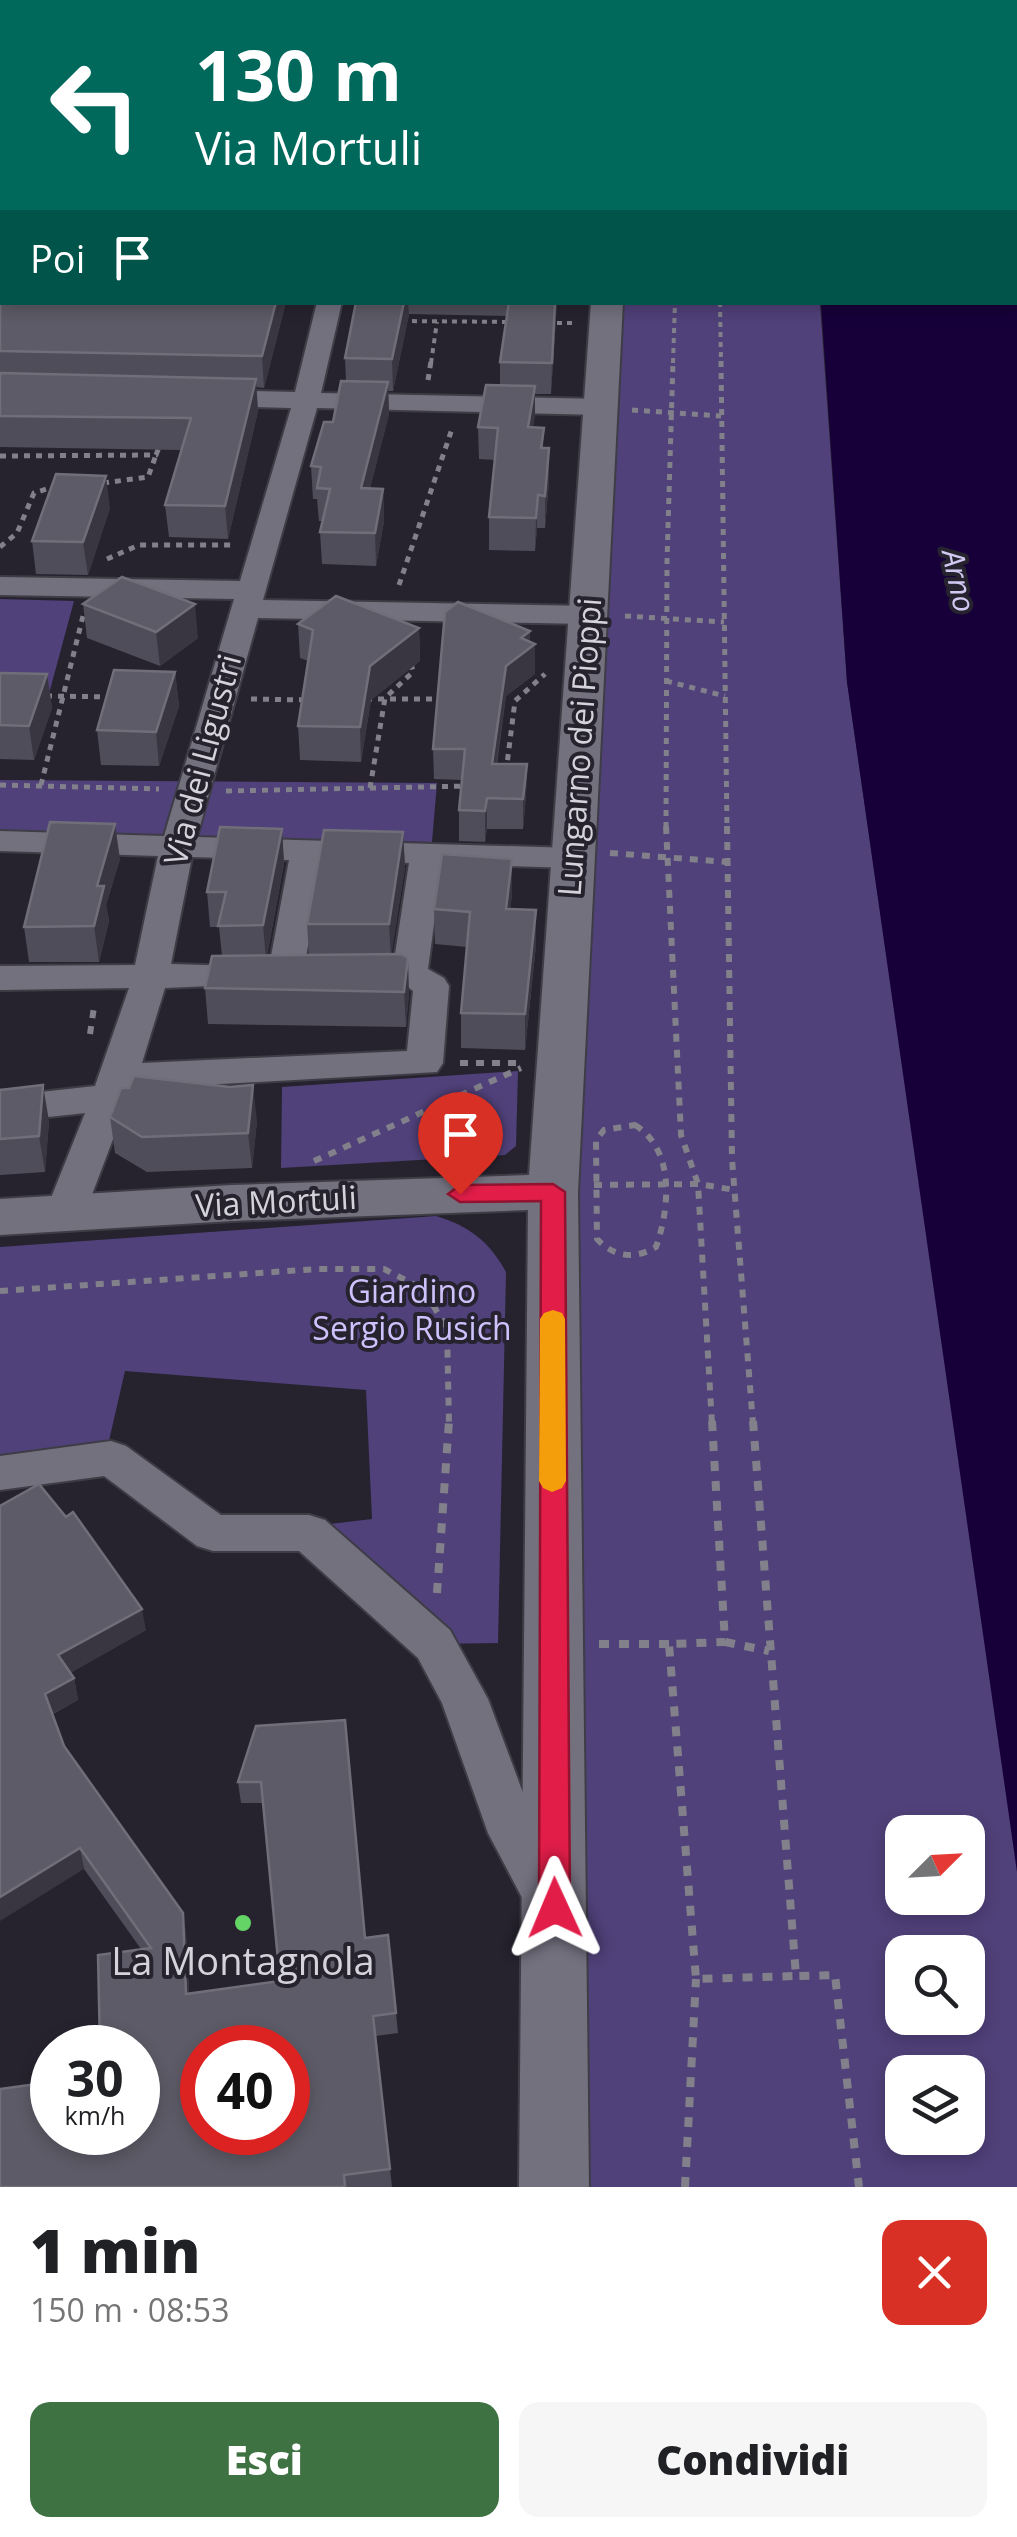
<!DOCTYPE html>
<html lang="it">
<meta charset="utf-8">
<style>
:root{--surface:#fff;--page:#f6f6f6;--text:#202124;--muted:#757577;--accent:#3f7242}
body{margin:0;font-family:"Open Sans",sans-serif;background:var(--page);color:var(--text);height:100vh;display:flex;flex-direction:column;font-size:38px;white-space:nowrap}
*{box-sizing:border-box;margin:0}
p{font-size:32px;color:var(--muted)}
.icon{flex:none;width:55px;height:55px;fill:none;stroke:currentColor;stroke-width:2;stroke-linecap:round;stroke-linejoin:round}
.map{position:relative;height:2187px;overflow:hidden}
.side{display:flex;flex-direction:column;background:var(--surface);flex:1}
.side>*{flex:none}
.hud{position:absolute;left:0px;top:0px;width:1018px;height:305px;box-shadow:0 5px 15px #0003;background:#00695c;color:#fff;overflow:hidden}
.needle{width:65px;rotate:66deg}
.controls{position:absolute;left:885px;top:1815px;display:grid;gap:20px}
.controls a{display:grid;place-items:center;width:100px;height:100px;border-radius:20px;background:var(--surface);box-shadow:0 5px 15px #0003;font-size:50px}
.speed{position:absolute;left:30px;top:2025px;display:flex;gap:20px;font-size:50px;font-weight:700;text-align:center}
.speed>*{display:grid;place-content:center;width:130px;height:130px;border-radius:50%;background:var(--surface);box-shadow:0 5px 15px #0003;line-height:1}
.speed small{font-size:25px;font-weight:400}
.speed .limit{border:15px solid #d22;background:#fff;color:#111}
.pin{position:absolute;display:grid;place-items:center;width:85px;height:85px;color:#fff;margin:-102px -42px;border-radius:50% 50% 50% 0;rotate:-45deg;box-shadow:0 0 10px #0007}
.pin .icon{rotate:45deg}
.me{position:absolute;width:110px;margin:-55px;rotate:359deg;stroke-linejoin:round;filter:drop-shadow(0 0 8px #0008)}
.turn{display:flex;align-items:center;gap:35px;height:210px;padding:0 30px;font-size:45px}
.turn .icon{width:130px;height:130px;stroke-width:2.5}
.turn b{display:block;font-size:70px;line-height:85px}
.then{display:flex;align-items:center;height:95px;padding:0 30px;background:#0003;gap:20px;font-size:38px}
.round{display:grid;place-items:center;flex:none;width:105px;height:105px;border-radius:20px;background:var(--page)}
.headline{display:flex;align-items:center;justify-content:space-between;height:170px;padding:0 30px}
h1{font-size:60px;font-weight:800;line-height:75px}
.primary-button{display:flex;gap:20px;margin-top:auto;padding:20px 30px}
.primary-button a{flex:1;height:115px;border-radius:20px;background:var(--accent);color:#fff;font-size:40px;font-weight:800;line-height:115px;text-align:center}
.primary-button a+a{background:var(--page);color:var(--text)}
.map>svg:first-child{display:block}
</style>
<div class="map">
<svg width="1017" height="2187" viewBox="0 0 1017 2187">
<rect width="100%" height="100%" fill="#26232f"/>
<g fill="#50417a" fill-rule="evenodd">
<path d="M 619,303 L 820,303 L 847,682 L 1017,1857 L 1017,2187 L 581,2187 L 577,1192 ZM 902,1832 L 968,1832 L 968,1898 L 902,1898 ZM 902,1952 L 968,1952 L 968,2018 L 902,2018 ZM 902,2072 L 968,2072 L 968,2138 L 902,2138 Z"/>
<path d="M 0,599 L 74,601 L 50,690 L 0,692 Z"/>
<path d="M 0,780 L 437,783 L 432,842 L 0,832 Z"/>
<path d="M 518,1071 L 516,1146 L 505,1155 L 281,1168 L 282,1087 Z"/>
<path d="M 436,1216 C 469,1226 489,1241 506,1272 L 498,1643 L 434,1644 L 305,1527 L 372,1519 L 366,1390 L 125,1371 L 108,1445 L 0,1463 L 0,1247 Z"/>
</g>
<path fill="#170039" d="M 801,0 L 1017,0 L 1017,1872 L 847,682 L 821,303 L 1015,302 L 1015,2 Z"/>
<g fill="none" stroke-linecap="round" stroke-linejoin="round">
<g stroke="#3e3d46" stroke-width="4">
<g id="minor">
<path d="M 317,302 L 342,302 L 321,393 L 601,399 L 614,407 L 601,415 L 317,408 L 263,600 L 589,606 L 600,609 L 604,615 L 600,621 L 589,624 L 258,618 L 197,837 L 573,848 L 585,851 L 590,858 L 585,865 L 573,868 L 442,864 L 428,969 L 444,978 L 449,986 L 443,1063 L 437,1072 L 132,1089 L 85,1213 L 79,1223 L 65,1227 L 51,1223 L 45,1213 L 85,1113 L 3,1122 L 0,1090 L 14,1095 L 95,1086 L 129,988 L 0,990 L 0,966 L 135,965 L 158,856 L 0,851 L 0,831 L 164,836 L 234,599 L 0,595 L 0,577 L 240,581 L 291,408 L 208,406 L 195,398 L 208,390 L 295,392 ZM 192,857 L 289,860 L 269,967 L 171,964 ZM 323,861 L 409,863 L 392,974 L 413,991 L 407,1051 L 142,1063 L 165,988 L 298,982 L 303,974 Z"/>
<path d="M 111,1441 L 126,1446 L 221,1515 L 309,1515 L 325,1520 L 450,1630 L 488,1699 L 535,1825 L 572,1895 L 565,1911 L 547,1918 L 529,1911 L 488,1833 L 442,1703 L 418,1658 L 299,1551 L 213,1551 L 197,1546 L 104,1476 L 0,1490 L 0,1456 Z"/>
</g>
</g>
<g stroke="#3e3d46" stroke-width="4">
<g id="tertiary">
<path d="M 617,0 L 643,0 L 643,2 L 618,2 Z"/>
<path d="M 591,302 L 623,302 L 578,1192 L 589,2187 L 519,2187 L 528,1210 L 232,1221 L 0,1235 L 0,1199 L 232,1185 L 529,1175 Z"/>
</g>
</g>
<g stroke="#82808a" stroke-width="4" stroke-dasharray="5 5" stroke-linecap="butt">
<path d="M 0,163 L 2,159"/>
<path d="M 720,302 L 721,363"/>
<path d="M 402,321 L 515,322"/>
<path d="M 547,323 L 575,323"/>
<path d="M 431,363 L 437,322"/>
<path d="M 673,363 L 675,302"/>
</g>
<g stroke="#82808a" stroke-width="5" stroke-dasharray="6 6" stroke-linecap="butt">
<path d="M 721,361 L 727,828"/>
<path d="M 428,380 L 431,361"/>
<path d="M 632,410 L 721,416"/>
<path d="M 0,456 L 156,455 L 160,445"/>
<path d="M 103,483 L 148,477 L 156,455"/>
<path d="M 0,547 L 17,533 L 34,493 L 56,486"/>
<path d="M 107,559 L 139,545 L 231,545"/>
<path d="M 399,585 L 453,426"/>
<path d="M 625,616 L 724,622"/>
<path d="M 666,681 L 725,696"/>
<path d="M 46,696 L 114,697"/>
<path d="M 251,699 L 308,700"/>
<path d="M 366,699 L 443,699"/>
<path d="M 506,772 L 515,701 L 545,674"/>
<path d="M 0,785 L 159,789"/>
<path d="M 41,785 L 84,612"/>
<path d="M 370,788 L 469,786"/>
<path d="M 226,791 L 370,788 L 385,698 L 413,672 L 411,663"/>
<path d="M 666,828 L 667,561 L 673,361"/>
</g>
<g stroke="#82808a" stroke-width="6" stroke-dasharray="8 8" stroke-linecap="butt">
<path d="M 666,826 L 681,1135 L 698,1184 L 712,1424"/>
<path d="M 727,826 L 732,1159 L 753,1424"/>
<path d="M 610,853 L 728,862"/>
<path d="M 90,1034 L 94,1007"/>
<path d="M 460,1063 L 522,1063"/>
<path d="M 635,1125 C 675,1150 670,1207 656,1247 C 634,1260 614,1257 597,1239 L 596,1140 L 604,1130 Z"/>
<path d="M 314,1161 L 521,1068"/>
<path d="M 594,1185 L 698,1184 L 735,1190"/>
<path d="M 0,1291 L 317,1269 L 384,1269 L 423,1289 L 447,1328 L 449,1424"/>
</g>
<g stroke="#82808a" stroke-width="8" stroke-dasharray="10 10" stroke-linecap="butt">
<path d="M 712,1421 L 725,1642 L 669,1644 L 696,1979 L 796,1976"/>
<path d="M 753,1421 L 796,1976 L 835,1975 L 859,2187"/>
<path d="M 437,1593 L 449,1421"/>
<path d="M 725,1642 L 769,1651"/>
<path d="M 599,1644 L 669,1644"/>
<path d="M 685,2187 L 696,1979"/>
</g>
<use href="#minor" fill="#74717f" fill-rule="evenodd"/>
<use href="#tertiary" fill="#74717f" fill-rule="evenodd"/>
</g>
<g fill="#4f4d59">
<path d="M 2,2 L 2,57 L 0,57 L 0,4 Z"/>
<path d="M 0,248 L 286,302 L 264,388 L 256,387 L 258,411 L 228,539 L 169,537 L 165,505 L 181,450 L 0,447 Z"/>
<path d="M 356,302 L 557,302 L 551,394 L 535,394 L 533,427 L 544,428 L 543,448 L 549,448 L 549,481 L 545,528 L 537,528 L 535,551 L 489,550 L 489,517 L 495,460 L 479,459 L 478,427 L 500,385 L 500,362 L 507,316 L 409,314 L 393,391 L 388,391 L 389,414 L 370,488 L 383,489 L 384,521 L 376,566 L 322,564 L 320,532 L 323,521 L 319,521 L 317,499 L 313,499 L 311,466 L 333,422 L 346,381 L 345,358 Z"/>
<path d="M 110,508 L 88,575 L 36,574 L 32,541 Z"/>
<path d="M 83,604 L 198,638 L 160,666 L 87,638 Z"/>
<path d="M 298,624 L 419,628 L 420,661 L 371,700 L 361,762 L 300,760 L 298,726 L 308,661 L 300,658 Z"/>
<path d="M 530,631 L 530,642 L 535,674 L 506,696 L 497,764 L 527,764 L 526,795 L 523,829 L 487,829 L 485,842 L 459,841 L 459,810 L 462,780 L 434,779 L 433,749 Z"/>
<path d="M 175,672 L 179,706 L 159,766 L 101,765 L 97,730 Z"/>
<path d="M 0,673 L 47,674 L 52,708 L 34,760 L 0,759 Z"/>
<path d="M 282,829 L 284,864 L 267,956 L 309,955 L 307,924 L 403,832 L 405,867 L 391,955 L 409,993 L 406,1027 L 208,1024 L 205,988 L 222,956 L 219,927 L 210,927 L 207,892 Z"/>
<path d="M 120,859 L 106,905 L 109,921 L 99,962 L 29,962 L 24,927 Z"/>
<path d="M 512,859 L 512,894 L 510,909 L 536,910 L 536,945 L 525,1050 L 461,1048 L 461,1013 L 467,947 L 435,944 L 434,909 Z"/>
<path d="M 0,1090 L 49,1121 L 45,1172 L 0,1175 Z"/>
<path d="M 110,1117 L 257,1121 L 252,1168 L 147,1172 L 115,1153 Z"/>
<path d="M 0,1506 L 146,1630 L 70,1673 L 74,1678 L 78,1700 L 53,1714 L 64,1746 L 183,1913 L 186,1934 L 189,1993 L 280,1981 L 263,1803 L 241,1803 L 238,1782 L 256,1726 L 365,1938 L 396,2013 L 398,2033 L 376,2036 L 392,2187 L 0,2187 L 138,2132 L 141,1949 L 84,1869 Z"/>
</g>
<g fill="#393642">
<path d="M 39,0 L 58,0 L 58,2 L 38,2 Z"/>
<path d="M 2,81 L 2,109 L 0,113 L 0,85 Z"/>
<path d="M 276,302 L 286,302 L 264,388 L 262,356 Z"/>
<path d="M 404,302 L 408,302 L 409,314 L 393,391 L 392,359 Z"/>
<path d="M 555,302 L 557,302 L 551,394 L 552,363 Z"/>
<path d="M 256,379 L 258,411 L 228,539 L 225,506 Z"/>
<path d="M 388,382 L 389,414 L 362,521 L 361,488 Z"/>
<path d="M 535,386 L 535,417 L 527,459 L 528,427 Z"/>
<path d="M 549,448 L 549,481 L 545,528 L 545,496 Z"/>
<path d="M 106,476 L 110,508 L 88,575 L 83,542 Z"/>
<path d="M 383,489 L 384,521 L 376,566 L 375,533 Z"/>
<path d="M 538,495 L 537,528 L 535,551 L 536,518 Z"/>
<path d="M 195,604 L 198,638 L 160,666 L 156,632 Z"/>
<path d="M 419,628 L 420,661 L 371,700 L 361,762 L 360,727 L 370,666 Z"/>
<path d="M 530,631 L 530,648 L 535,644 L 535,674 L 506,696 L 492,794 L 492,764 L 506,666 L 521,638 Z"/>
<path d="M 175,672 L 179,706 L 159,766 L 156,732 Z"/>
<path d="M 47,674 L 52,708 L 34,760 L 29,726 Z"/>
<path d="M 527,764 L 526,795 L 523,829 L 523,799 Z"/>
<path d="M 487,798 L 487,829 L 485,842 L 485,811 Z"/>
<path d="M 115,824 L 120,859 L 106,905 L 109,921 L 99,962 L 94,926 L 97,886 Z"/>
<path d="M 282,829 L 284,864 L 266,960 L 263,925 Z"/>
<path d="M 403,832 L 405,867 L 391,959 L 389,924 Z"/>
<path d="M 512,859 L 512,894 L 506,944 L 506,909 Z"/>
<path d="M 536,910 L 536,945 L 525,1050 L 525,1014 Z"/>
<path d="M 408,958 L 409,993 L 406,1027 L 404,992 Z"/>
<path d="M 43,1085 L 49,1121 L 45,1172 L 39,1136 Z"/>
<path d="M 253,1085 L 257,1121 L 252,1168 L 248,1133 Z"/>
<path d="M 142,1609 L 146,1630 L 63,1677 L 58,1655 Z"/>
<path d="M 74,1678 L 78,1700 L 50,1715 L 45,1694 Z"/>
<path d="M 80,1848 L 84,1869 L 0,1921 L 0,1897 Z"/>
<path d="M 183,1913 L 186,1934 L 190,2014 L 186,1994 Z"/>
</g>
<g fill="#5d5b67" stroke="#706e79" stroke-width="2.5" fill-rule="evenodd">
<path d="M 3,0 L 39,0 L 38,2 L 2,2 L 2,30 L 0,30 L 0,4 Z"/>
<path d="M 0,60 L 2,61 L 2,81 L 0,85 Z"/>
<path d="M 2,243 L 2,302 L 276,302 L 262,356 L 0,351 L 0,248 Z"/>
<path d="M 356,302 L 404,302 L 392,359 L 345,358 Z"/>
<path d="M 509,302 L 555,302 L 552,363 L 500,362 Z"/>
<path d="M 0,373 L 256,379 L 225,506 L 165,505 L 191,418 L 0,416 Z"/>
<path d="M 341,381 L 388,382 L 361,488 L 383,489 L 375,533 L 320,532 L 330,489 L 317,488 L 321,467 L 311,466 L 324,422 L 333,422 Z"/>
<path d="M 486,385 L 535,386 L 528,427 L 544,428 L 541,448 L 549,448 L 545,496 L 538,495 L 536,518 L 489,517 L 498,428 L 478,427 Z"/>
<path d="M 56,474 L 106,476 L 83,542 L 32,541 Z"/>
<path d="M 122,577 L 195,604 L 156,632 L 83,604 Z"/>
<path d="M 336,596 L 419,628 L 370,666 L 360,727 L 298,726 L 313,630 L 298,624 Z"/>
<path d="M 458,602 L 530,631 L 521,638 L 535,644 L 506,666 L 492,764 L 527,764 L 523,799 L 487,798 L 485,811 L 459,810 L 465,749 L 433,749 L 445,612 Z"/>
<path d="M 114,670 L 175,672 L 156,732 L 97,730 Z"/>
<path d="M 0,673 L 47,674 L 29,726 L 0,725 Z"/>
<path d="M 50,822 L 115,824 L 97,886 L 104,886 L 94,926 L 24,927 Z"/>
<path d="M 220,827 L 282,829 L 263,925 L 218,926 L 226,892 L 207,892 Z"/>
<path d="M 324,830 L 403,832 L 389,924 L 307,924 Z"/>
<path d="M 442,854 L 512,859 L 506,909 L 536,910 L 525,1014 L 461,1013 L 470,912 L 434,909 Z"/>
<path d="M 401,954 L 408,958 L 404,992 L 205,988 L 212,956 Z"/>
<path d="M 134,1076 L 230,1087 L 253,1085 L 248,1133 L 142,1137 L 110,1117 L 121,1088 L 129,1088 Z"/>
<path d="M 43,1085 L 39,1136 L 0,1139 L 0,1090 Z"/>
<path d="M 39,1484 L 66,1517 L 73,1512 L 142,1609 L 58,1655 L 74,1678 L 45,1694 L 64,1746 L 183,1913 L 186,1994 L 280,1981 L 261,1782 L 238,1782 L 256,1726 L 345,1720 L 365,1938 L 388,1935 L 396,2013 L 373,2016 L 390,2169 L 344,2175 L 345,2187 L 0,2187 L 0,2089 L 52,2082 L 52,2132 L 138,2132 L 138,2048 L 100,2048 L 98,1955 L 151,1948 L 80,1848 L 0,1897 L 0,1506 ZM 202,2048 L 288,2048 L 288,2132 L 202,2132 Z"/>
</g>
<path fill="#e11d48" stroke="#92132f" stroke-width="2.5" d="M 553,1184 L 565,1192 L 570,1908 L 566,1918 L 555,1922 L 544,1918 L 539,1908 L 541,1201 L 460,1202 L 448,1194 L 460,1185 Z"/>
<path fill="#f59e0b" d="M 553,1310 L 562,1313 L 565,1319 L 566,1481 L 562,1488 L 552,1492 L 543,1488 L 539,1481 L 540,1319 L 544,1313 Z"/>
<circle fill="#65d467" stroke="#26232f" stroke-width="4" cx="243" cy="1923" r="10"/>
<g text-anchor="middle" stroke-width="8" stroke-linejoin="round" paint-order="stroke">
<g font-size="30" font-style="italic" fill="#d1c9f1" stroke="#26232f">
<text transform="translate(958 581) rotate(78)" y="10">Arno</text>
</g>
<g font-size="32" fill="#d4d3db" stroke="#26232f">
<text transform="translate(580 747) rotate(-86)" y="11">Lungarno dei Pioppi</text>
<text transform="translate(203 760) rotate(-75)" y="11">Via dei Ligustri</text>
<text transform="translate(276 1202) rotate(-3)" y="11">Via Mortuli</text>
</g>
<g font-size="32" fill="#cec1fc" stroke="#26232f">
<text x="412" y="1303">Giardino<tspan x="412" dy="37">Sergio Rusich</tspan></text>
</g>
<g font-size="38" fill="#d4d3db" stroke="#26232f">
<text x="243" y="1975">La Montagnola</text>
</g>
</g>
</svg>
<div class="controls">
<a><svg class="needle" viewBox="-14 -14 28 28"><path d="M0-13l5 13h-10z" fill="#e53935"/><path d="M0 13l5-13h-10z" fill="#757577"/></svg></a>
<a><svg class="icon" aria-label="search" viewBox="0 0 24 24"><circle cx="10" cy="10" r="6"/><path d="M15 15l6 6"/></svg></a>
<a><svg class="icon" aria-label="layers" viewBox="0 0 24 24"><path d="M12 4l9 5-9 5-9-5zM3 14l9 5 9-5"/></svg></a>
</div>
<div class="speed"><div>30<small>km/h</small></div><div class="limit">40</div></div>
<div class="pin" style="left:460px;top:1194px;background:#d93025"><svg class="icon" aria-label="arrive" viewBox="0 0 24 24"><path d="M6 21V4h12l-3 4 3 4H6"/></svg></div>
<svg class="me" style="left:555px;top:1908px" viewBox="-20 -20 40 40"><path d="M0-17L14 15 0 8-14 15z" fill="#e11d48" stroke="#fff" stroke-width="4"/></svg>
<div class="hud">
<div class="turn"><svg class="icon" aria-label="left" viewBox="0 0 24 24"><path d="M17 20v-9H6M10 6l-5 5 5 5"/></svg><div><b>130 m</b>Via Mortuli</div></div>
<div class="then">Poi<svg class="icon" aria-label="arrive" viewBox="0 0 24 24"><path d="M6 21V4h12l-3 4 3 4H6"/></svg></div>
</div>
</div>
<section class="side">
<div class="headline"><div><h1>1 min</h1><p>150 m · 08:53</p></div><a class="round" style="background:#d93025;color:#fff"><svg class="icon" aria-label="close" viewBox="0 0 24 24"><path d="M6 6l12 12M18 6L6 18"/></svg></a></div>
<div class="primary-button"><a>Esci</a><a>Condividi</a></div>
</section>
